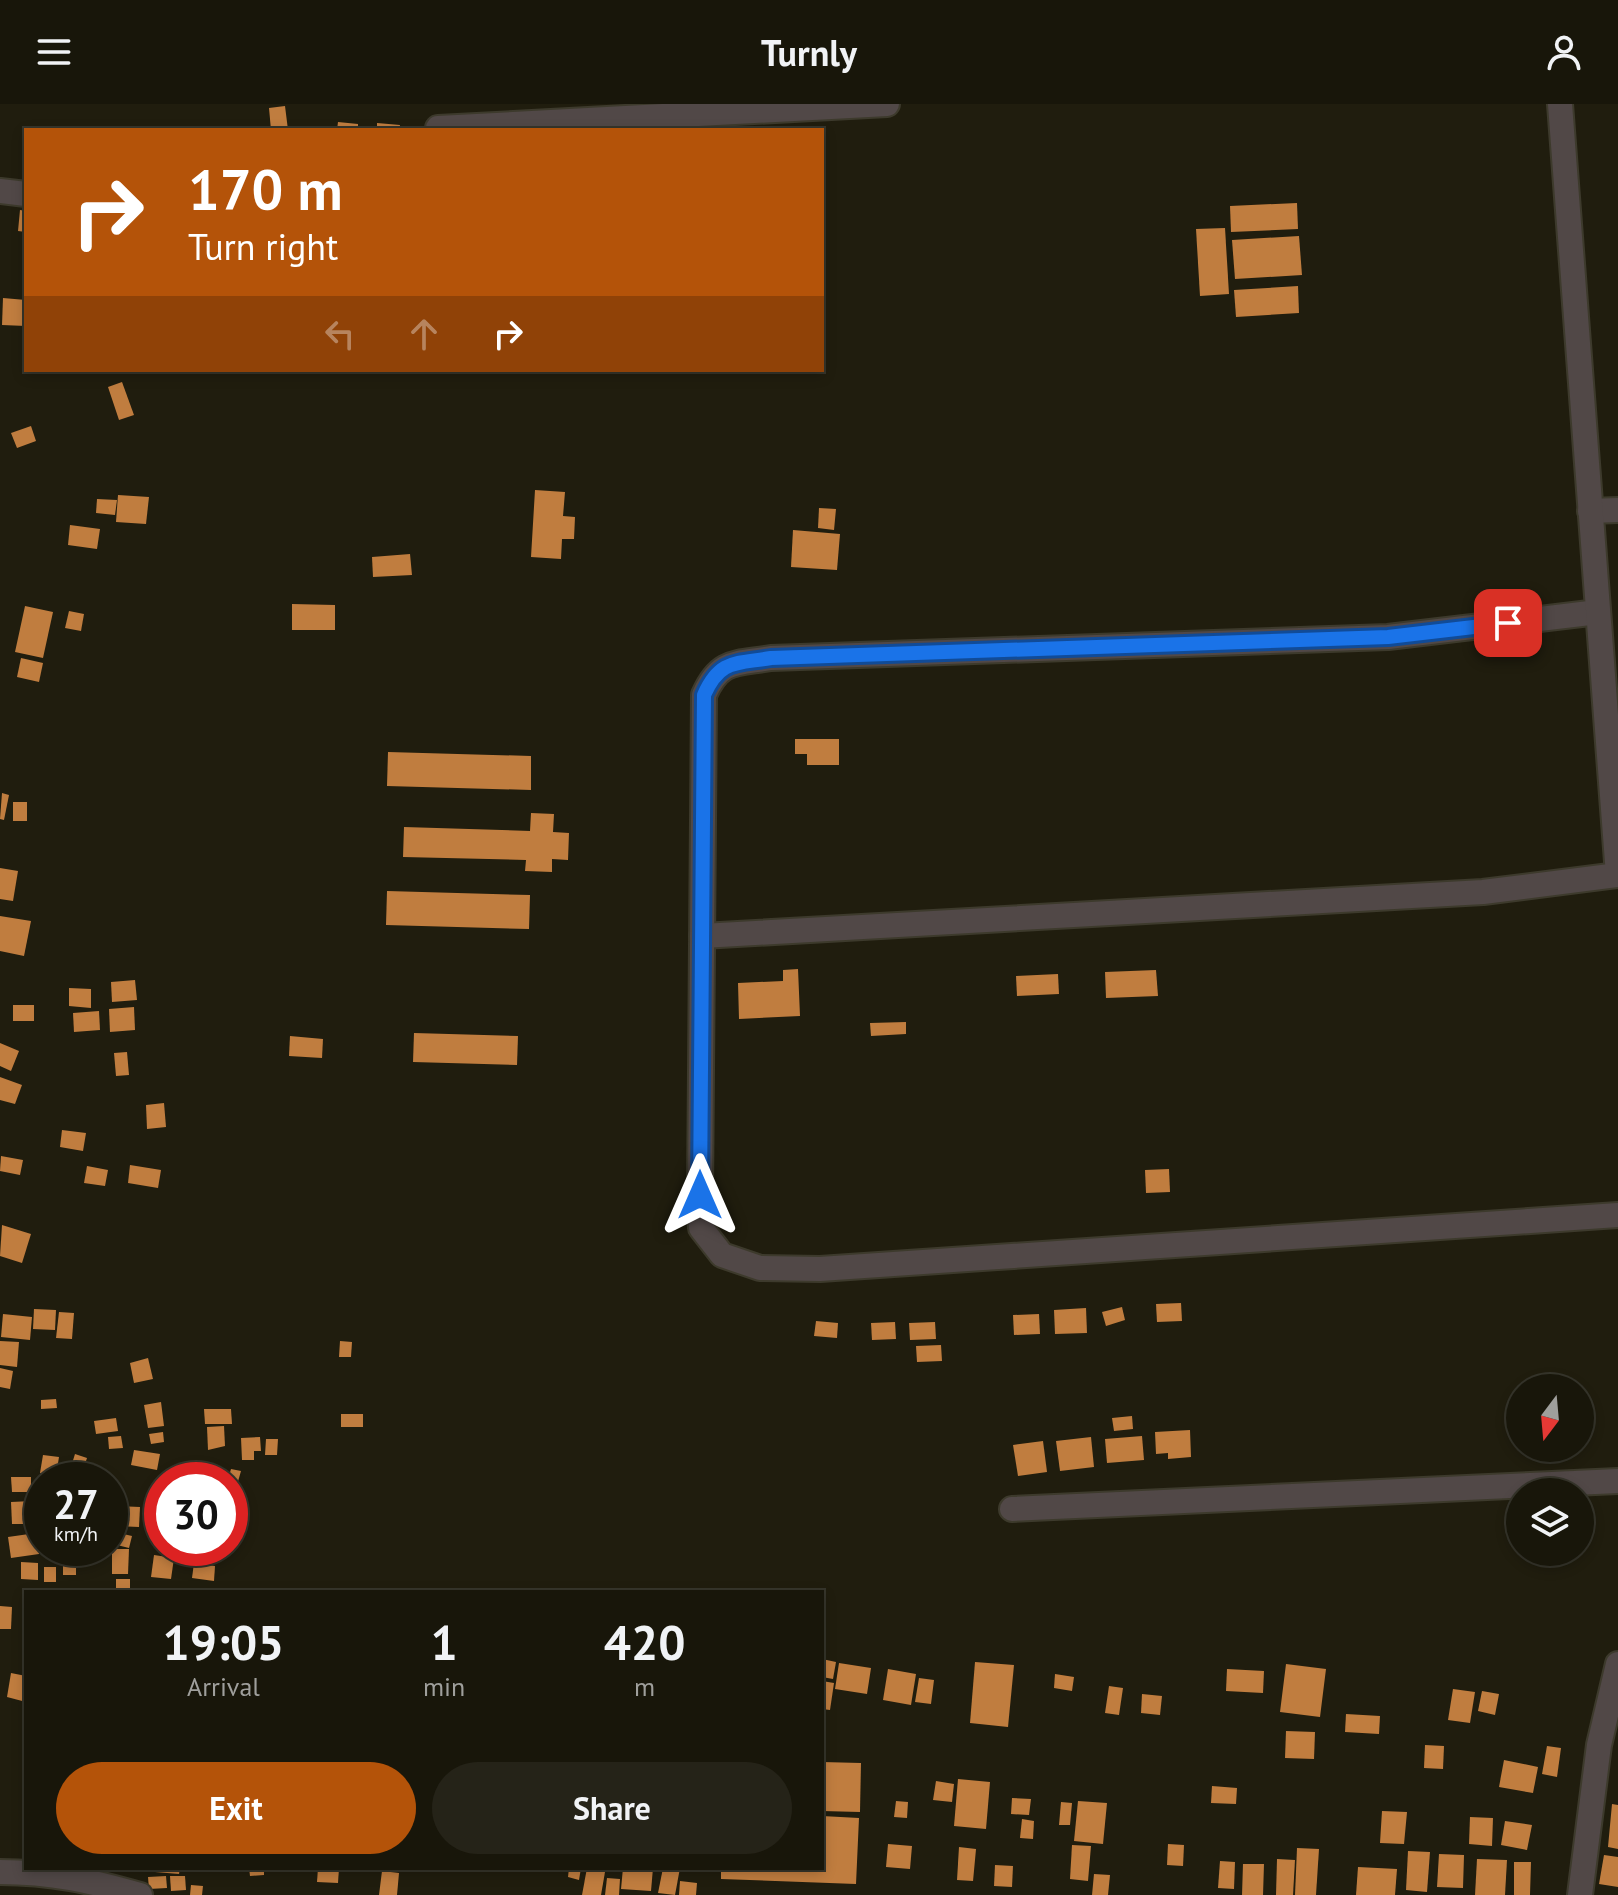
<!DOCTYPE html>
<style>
:root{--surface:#18160a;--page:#252318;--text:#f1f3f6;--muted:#9f9f9c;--line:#36352b;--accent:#b45309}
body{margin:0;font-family:"PT Sans",sans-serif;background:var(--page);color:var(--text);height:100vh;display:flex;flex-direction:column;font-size:30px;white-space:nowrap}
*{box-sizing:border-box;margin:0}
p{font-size:26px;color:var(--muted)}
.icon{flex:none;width:44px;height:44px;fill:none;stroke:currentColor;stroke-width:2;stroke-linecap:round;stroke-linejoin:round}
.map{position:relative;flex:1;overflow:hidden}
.sheet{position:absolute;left:24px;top:1486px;width:800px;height:280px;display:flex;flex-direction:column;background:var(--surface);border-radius:0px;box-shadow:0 4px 12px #0003,0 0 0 2px var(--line)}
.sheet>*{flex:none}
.top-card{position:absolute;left:24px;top:24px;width:800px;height:244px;border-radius:0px;box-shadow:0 4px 12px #0003,0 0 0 2px var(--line);background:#b45309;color:#fff;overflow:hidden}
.needle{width:52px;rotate:196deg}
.fabs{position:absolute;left:1506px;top:1270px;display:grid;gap:16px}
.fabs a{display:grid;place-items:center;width:88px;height:88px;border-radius:50%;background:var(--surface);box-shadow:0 4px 12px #0003,0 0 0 2px var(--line);font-size:40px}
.speed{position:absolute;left:24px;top:1358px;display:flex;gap:16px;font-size:40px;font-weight:700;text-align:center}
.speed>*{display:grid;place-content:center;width:104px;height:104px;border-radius:50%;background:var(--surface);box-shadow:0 4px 12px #0003,0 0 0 2px var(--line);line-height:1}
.speed small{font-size:20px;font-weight:400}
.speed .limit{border:12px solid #d22;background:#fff;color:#111}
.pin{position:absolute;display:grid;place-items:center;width:68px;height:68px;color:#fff;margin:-34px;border-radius:16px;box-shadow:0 4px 12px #0006}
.me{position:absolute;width:88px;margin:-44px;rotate:0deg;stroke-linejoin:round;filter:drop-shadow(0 0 6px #0008)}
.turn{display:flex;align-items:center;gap:28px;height:168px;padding:0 32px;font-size:36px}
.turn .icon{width:104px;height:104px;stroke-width:2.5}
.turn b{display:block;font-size:56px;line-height:68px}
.lanes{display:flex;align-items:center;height:76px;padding:0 32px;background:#0003;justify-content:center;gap:40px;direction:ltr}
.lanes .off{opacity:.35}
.eta{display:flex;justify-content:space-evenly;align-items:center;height:136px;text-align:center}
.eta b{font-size:48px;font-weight:600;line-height:56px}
.button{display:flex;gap:16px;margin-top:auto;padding:16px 32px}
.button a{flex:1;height:92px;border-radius:48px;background:var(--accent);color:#fff;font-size:32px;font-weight:600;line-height:92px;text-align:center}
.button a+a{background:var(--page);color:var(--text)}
header{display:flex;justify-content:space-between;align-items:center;height:104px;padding:0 32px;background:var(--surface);font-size:36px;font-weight:600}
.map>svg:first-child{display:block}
</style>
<header><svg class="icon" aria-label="menu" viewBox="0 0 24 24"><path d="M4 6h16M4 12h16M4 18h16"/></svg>Turnly<svg class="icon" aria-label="person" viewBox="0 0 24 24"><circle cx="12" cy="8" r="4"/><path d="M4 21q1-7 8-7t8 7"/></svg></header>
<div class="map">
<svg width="1618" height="1791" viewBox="0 0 1618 1791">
<rect width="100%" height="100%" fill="#201d0e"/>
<g fill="#c07d3f">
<path d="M 285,2 L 288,26 L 271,26 L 269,4 Z"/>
<path d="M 338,18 L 358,20 L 358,26 L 337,26 Z"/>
<path d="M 377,19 L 400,21 L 399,26 L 377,26 Z"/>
<path d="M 1297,99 L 1298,125 L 1231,128 L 1230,102 Z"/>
<path d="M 20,106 L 26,107 L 26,128 L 18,127 Z"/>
<path d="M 1225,124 L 1229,190 L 1200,192 L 1196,125 Z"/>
<path d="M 1299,132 L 1302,171 L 1235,175 L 1232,136 Z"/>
<path d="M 1298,182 L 1299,209 L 1236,213 L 1234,186 Z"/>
<path d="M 3,194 L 26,196 L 26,222 L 2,221 Z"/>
<path d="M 122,278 L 134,311 L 119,316 L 108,283 Z"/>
<path d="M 31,322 L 36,337 L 17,344 L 11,329 Z"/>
<path d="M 535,386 L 565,388 L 563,412 L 575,413 L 574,435 L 562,435 L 561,455 L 531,453 Z"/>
<path d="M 118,391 L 149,393 L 146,420 L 116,418 Z"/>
<path d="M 97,395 L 117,396 L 115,411 L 96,409 Z"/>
<path d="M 819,404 L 836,405 L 834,426 L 818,424 Z"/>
<path d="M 70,421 L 100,425 L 97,445 L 68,441 Z"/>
<path d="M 793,426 L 840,430 L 837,466 L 791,463 Z"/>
<path d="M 410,450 L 412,471 L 373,473 L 372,453 Z"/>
<path d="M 292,500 L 335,501 L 335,526 L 292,526 Z"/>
<path d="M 25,502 L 53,508 L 43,554 L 15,548 Z"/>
<path d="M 69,507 L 84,510 L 81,527 L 65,524 Z"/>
<path d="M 21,554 L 43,559 L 39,578 L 17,573 Z"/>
<path d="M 795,635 L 839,635 L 839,661 L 807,661 L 807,650 L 795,650 Z"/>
<path d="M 388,648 L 531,652 L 531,686 L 387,682 Z"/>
<path d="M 2,689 L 9,691 L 4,716 L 0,715 Z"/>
<rect x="13" y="698" width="14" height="19"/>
<path d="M 531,709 L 554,710 L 553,728 L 569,729 L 568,756 L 552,755 L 552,768 L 525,767 L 526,756 L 403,753 L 404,723 L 530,727 Z"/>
<path d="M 0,764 L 18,767 L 13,797 L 0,795 Z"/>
<path d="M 387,787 L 530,791 L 529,825 L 386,821 Z"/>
<path d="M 0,812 L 31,817 L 24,852 L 0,847 Z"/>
<path d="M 798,865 L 800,912 L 739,915 L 738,879 L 783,877 L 783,866 Z"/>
<path d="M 1156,866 L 1158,892 L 1106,894 L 1105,868 Z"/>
<path d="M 1058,870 L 1059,890 L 1017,892 L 1016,872 Z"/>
<path d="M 135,876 L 137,896 L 112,898 L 111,878 Z"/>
<path d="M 69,884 L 91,885 L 91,904 L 69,902 Z"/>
<rect x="13" y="901" width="21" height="16"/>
<path d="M 134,903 L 135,926 L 110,928 L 109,905 Z"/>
<path d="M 99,907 L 100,926 L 74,928 L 73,909 Z"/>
<path d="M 906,918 L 906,930 L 871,932 L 870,919 Z"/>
<path d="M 414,929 L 518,932 L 517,961 L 413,958 Z"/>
<path d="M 290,932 L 323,935 L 322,954 L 289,952 Z"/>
<path d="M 0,939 L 19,947 L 11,967 L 0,962 Z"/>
<path d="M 127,948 L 129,971 L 116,972 L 114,949 Z"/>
<path d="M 0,973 L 22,981 L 15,1000 L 0,996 Z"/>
<path d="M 164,999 L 166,1023 L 147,1025 L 146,1001 Z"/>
<path d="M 62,1026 L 86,1029 L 83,1047 L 60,1043 Z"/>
<path d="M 1,1052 L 23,1056 L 20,1071 L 0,1067 Z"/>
<path d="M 130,1061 L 161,1066 L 158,1084 L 128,1079 Z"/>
<path d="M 87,1062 L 108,1066 L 105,1082 L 84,1079 Z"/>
<path d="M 1169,1065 L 1170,1088 L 1146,1089 L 1145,1066 Z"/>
<path d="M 2,1121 L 31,1130 L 22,1159 L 0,1152 Z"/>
<path d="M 1181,1199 L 1182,1217 L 1157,1218 L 1156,1200 Z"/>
<path d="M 1122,1203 L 1125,1216 L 1106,1222 L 1102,1208 Z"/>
<path d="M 1086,1204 L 1087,1229 L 1055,1230 L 1054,1206 Z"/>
<path d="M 34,1205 L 56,1206 L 55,1226 L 33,1225 Z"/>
<path d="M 59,1208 L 74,1209 L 72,1235 L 56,1234 Z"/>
<path d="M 3,1210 L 32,1213 L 30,1236 L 1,1233 Z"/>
<path d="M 1039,1210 L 1040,1230 L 1014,1231 L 1013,1211 Z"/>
<path d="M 816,1217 L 838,1219 L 837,1234 L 814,1232 Z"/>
<path d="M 895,1218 L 896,1235 L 872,1236 L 871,1219 Z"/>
<path d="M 935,1218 L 936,1235 L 910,1236 L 909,1219 Z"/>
<path d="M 0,1237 L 19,1238 L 17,1263 L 0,1261 Z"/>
<path d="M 340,1237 L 352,1238 L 351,1253 L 339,1253 Z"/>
<path d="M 941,1241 L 942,1257 L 917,1258 L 916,1242 Z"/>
<path d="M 148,1254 L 153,1275 L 134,1279 L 130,1259 Z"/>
<path d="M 0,1264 L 13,1267 L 10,1285 L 0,1283 Z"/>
<path d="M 56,1295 L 57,1304 L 41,1305 L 41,1296 Z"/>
<path d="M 161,1298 L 164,1322 L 148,1324 L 144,1301 Z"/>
<path d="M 204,1305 L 231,1305 L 232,1320 L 205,1320 Z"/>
<rect x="341" y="1310" width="22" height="13"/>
<path d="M 1132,1312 L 1133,1325 L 1114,1327 L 1112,1314 Z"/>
<path d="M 116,1314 L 118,1327 L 96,1330 L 94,1317 Z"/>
<path d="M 224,1322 L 225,1342 L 208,1346 L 207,1323 Z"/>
<path d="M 1190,1326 L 1191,1353 L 1168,1355 L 1168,1349 L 1156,1350 L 1155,1328 Z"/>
<path d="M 163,1328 L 164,1338 L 151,1340 L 149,1330 Z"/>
<path d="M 121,1332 L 123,1344 L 109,1345 L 108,1333 Z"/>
<path d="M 1142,1332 L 1144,1356 L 1107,1359 L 1105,1335 Z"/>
<path d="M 260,1333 L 261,1347 L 254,1347 L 254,1356 L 242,1356 L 241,1334 Z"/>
<path d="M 1091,1333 L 1094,1363 L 1060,1367 L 1056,1337 Z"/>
<path d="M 266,1335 L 278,1335 L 277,1351 L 265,1351 Z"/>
<path d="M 1043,1337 L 1047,1368 L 1018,1372 L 1013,1341 Z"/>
<path d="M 134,1346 L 160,1350 L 157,1366 L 131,1361 Z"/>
<path d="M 75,1350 L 87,1354 L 82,1369 L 70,1366 Z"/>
<path d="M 43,1351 L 59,1353 L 56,1372 L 40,1369 Z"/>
<path d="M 231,1365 L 241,1367 L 237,1381 L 230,1379 L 228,1376 Z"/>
<path d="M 11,1373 L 31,1373 L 31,1388 L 12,1388 Z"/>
<path d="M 32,1397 L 32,1420 L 12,1420 L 11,1398 Z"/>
<path d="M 117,1402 L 140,1403 L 139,1423 L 116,1422 Z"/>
<path d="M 147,1402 L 162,1402 L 162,1422 L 146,1421 Z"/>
<path d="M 36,1429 L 39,1450 L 11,1454 L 8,1433 Z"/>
<path d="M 119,1429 L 132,1432 L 129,1444 L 117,1441 Z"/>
<path d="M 112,1445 L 129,1445 L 128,1470 L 112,1470 Z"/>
<path d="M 154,1451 L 174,1454 L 171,1475 L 151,1473 Z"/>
<path d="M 21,1458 L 38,1459 L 38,1476 L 21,1475 Z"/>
<rect x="63" y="1459" width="13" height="12"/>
<path d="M 194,1459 L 215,1462 L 214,1477 L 192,1474 Z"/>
<rect x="44" y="1463" width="12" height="15"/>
<rect x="116" y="1475" width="14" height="13"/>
<path d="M 0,1502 L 12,1503 L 11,1525 L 0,1525 Z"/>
<path d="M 822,1555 L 836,1558 L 833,1575 L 822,1573 Z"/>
<path d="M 975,1558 L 1014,1561 L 1008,1623 L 970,1619 Z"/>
<path d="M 839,1559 L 871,1564 L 867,1590 L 835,1585 Z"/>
<path d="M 1286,1560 L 1326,1565 L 1320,1613 L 1280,1608 Z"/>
<path d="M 888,1565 L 916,1570 L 911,1601 L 883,1596 Z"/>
<path d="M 1227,1565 L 1264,1567 L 1263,1589 L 1226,1587 Z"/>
<path d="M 11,1569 L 26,1572 L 26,1598 L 7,1593 Z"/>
<path d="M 1055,1570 L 1074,1573 L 1072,1587 L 1054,1584 Z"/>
<path d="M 919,1574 L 934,1576 L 931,1600 L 915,1598 Z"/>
<path d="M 822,1577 L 834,1579 L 830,1606 L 822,1605 Z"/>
<path d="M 1109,1582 L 1123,1584 L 1119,1611 L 1105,1609 Z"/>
<path d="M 1453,1585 L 1475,1588 L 1470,1619 L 1448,1616 Z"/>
<path d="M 1482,1587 L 1499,1590 L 1495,1611 L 1478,1607 Z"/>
<path d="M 1142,1590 L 1162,1592 L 1160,1611 L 1141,1609 Z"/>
<path d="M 1346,1610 L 1380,1612 L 1379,1630 L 1345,1628 Z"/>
<path d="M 1286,1627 L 1315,1628 L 1314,1655 L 1285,1654 Z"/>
<path d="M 1425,1641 L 1444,1642 L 1443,1665 L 1424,1664 Z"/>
<path d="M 1547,1642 L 1561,1644 L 1557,1673 L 1542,1670 Z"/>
<path d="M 1504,1656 L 1538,1663 L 1533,1689 L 1499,1683 Z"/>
<path d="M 822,1658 L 861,1659 L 860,1708 L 822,1707 Z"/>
<path d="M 958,1675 L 990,1678 L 986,1725 L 954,1722 Z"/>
<path d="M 936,1677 L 954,1680 L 952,1698 L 933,1696 Z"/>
<path d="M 1212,1682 L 1237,1684 L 1236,1700 L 1211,1699 Z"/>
<path d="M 1012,1694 L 1031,1695 L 1029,1711 L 1011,1710 Z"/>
<path d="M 896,1697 L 908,1698 L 907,1714 L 894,1713 Z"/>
<path d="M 1078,1697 L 1107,1699 L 1103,1740 L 1074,1737 Z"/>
<path d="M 1061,1698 L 1072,1699 L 1070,1721 L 1059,1721 Z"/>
<path d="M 1612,1700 L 1618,1701 L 1618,1745 L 1608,1743 Z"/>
<path d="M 1382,1707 L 1407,1708 L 1404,1740 L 1380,1739 Z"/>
<path d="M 822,1712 L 859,1714 L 856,1780 L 721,1775 L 721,1764 L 822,1764 Z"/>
<path d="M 1470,1713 L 1493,1714 L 1492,1742 L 1469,1740 Z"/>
<path d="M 1022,1715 L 1034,1717 L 1033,1735 L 1020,1734 Z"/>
<path d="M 1505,1717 L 1532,1721 L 1527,1746 L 1501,1741 Z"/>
<path d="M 888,1740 L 912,1742 L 910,1765 L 886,1763 Z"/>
<path d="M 1168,1740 L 1184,1741 L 1183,1762 L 1167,1761 Z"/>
<path d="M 1072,1741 L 1091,1742 L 1088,1777 L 1070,1775 Z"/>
<path d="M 959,1743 L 976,1745 L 973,1777 L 957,1776 Z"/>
<path d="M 1297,1744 L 1319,1745 L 1316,1791 L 1295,1791 Z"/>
<path d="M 1408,1747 L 1430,1748 L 1427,1788 L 1406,1786 Z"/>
<path d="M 1439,1750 L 1464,1751 L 1463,1784 L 1437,1783 Z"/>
<path d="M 1604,1751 L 1618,1753 L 1618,1783 L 1599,1780 Z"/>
<path d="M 1277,1755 L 1295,1756 L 1293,1791 L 1276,1791 Z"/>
<path d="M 1477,1755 L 1507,1756 L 1505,1791 L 1475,1791 Z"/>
<path d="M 1220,1757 L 1235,1758 L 1234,1785 L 1218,1784 Z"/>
<path d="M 1514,1758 L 1531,1758 L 1530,1791 L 1514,1791 Z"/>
<path d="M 1243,1760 L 1264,1760 L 1263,1791 L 1242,1791 Z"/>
<path d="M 995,1761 L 1013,1762 L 1012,1783 L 994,1782 Z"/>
<path d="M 1358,1763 L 1397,1765 L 1395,1791 L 1356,1791 Z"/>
<path d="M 155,1764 L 180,1764 L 179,1770 L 155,1768 Z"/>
<path d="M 249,1764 L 264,1764 L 264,1771 L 250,1772 Z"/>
<path d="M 318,1764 L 339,1764 L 338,1779 L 317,1778 Z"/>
<path d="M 569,1764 L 581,1764 L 579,1776 L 568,1773 Z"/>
<path d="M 587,1764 L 605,1768 L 601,1791 L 582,1791 Z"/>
<path d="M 623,1764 L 653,1764 L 651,1787 L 621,1785 Z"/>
<path d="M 663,1764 L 680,1764 L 675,1791 L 658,1789 Z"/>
<path d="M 382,1767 L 399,1769 L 397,1791 L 379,1791 Z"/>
<path d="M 1094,1770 L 1110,1771 L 1108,1791 L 1092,1791 Z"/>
<path d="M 166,1772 L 167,1784 L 149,1785 L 148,1773 Z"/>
<path d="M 170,1772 L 185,1772 L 186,1786 L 171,1787 Z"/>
<path d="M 607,1774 L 620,1775 L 619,1791 L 605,1791 Z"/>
<path d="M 680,1777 L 697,1779 L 696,1791 L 679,1791 Z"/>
<path d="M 191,1781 L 203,1782 L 202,1791 L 190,1791 Z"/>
</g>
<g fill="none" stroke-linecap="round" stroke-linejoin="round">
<g stroke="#3d3a2c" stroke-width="28">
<g id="minor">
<path d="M 438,24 L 887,0"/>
<path d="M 0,87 L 26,90"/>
<path d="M 1590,407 L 1618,406"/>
<path d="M 1598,508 L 1388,533 L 771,554 C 736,560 720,555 704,591 L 700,1091 L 701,1124 L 722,1151 L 760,1164 L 820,1165 L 1618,1111"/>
<path d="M 702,832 L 1483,788 L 1618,771 L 1560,0"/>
<path d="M 1012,1405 L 1618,1377"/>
<path d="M 0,1768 C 52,1768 91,1777 140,1791"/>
<path d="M 1580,1791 L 1599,1641 L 1618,1560"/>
</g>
</g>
<use href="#minor" stroke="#514847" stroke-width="24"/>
</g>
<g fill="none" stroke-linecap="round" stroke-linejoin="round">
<g stroke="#114b97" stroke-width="20">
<path id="route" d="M 700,1091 L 704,591 C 720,555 736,560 771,554 L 1388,533 L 1508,519"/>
</g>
<use href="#route" stroke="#1a73e8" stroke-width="14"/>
</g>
</svg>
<div class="fabs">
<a><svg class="needle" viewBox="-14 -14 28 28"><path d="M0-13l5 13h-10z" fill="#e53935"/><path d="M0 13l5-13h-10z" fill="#9f9f9c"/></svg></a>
<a><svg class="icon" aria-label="layers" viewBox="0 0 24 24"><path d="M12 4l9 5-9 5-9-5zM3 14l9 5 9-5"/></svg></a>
</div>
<div class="speed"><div>27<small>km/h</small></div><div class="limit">30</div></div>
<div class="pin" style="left:1508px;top:519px;background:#d93025"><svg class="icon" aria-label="arrive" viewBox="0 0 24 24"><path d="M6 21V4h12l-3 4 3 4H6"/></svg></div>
<svg class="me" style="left:700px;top:1091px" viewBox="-20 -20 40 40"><path d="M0-17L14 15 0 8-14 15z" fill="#1a73e8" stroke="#fff" stroke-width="4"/></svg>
<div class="top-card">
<div class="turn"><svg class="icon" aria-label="right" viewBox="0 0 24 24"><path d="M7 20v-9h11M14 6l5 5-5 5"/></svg><div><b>170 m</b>Turn right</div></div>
<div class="lanes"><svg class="icon off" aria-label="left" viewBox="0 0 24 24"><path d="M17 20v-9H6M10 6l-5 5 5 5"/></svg><svg class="icon off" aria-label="ahead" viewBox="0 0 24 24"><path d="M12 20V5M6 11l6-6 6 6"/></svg><svg class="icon" aria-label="right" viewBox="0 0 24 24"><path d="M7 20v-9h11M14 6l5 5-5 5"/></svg></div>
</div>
<section class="sheet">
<div class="eta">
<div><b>19:05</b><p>Arrival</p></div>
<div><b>1</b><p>min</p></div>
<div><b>420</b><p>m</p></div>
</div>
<div class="button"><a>Exit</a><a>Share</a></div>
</section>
</div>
